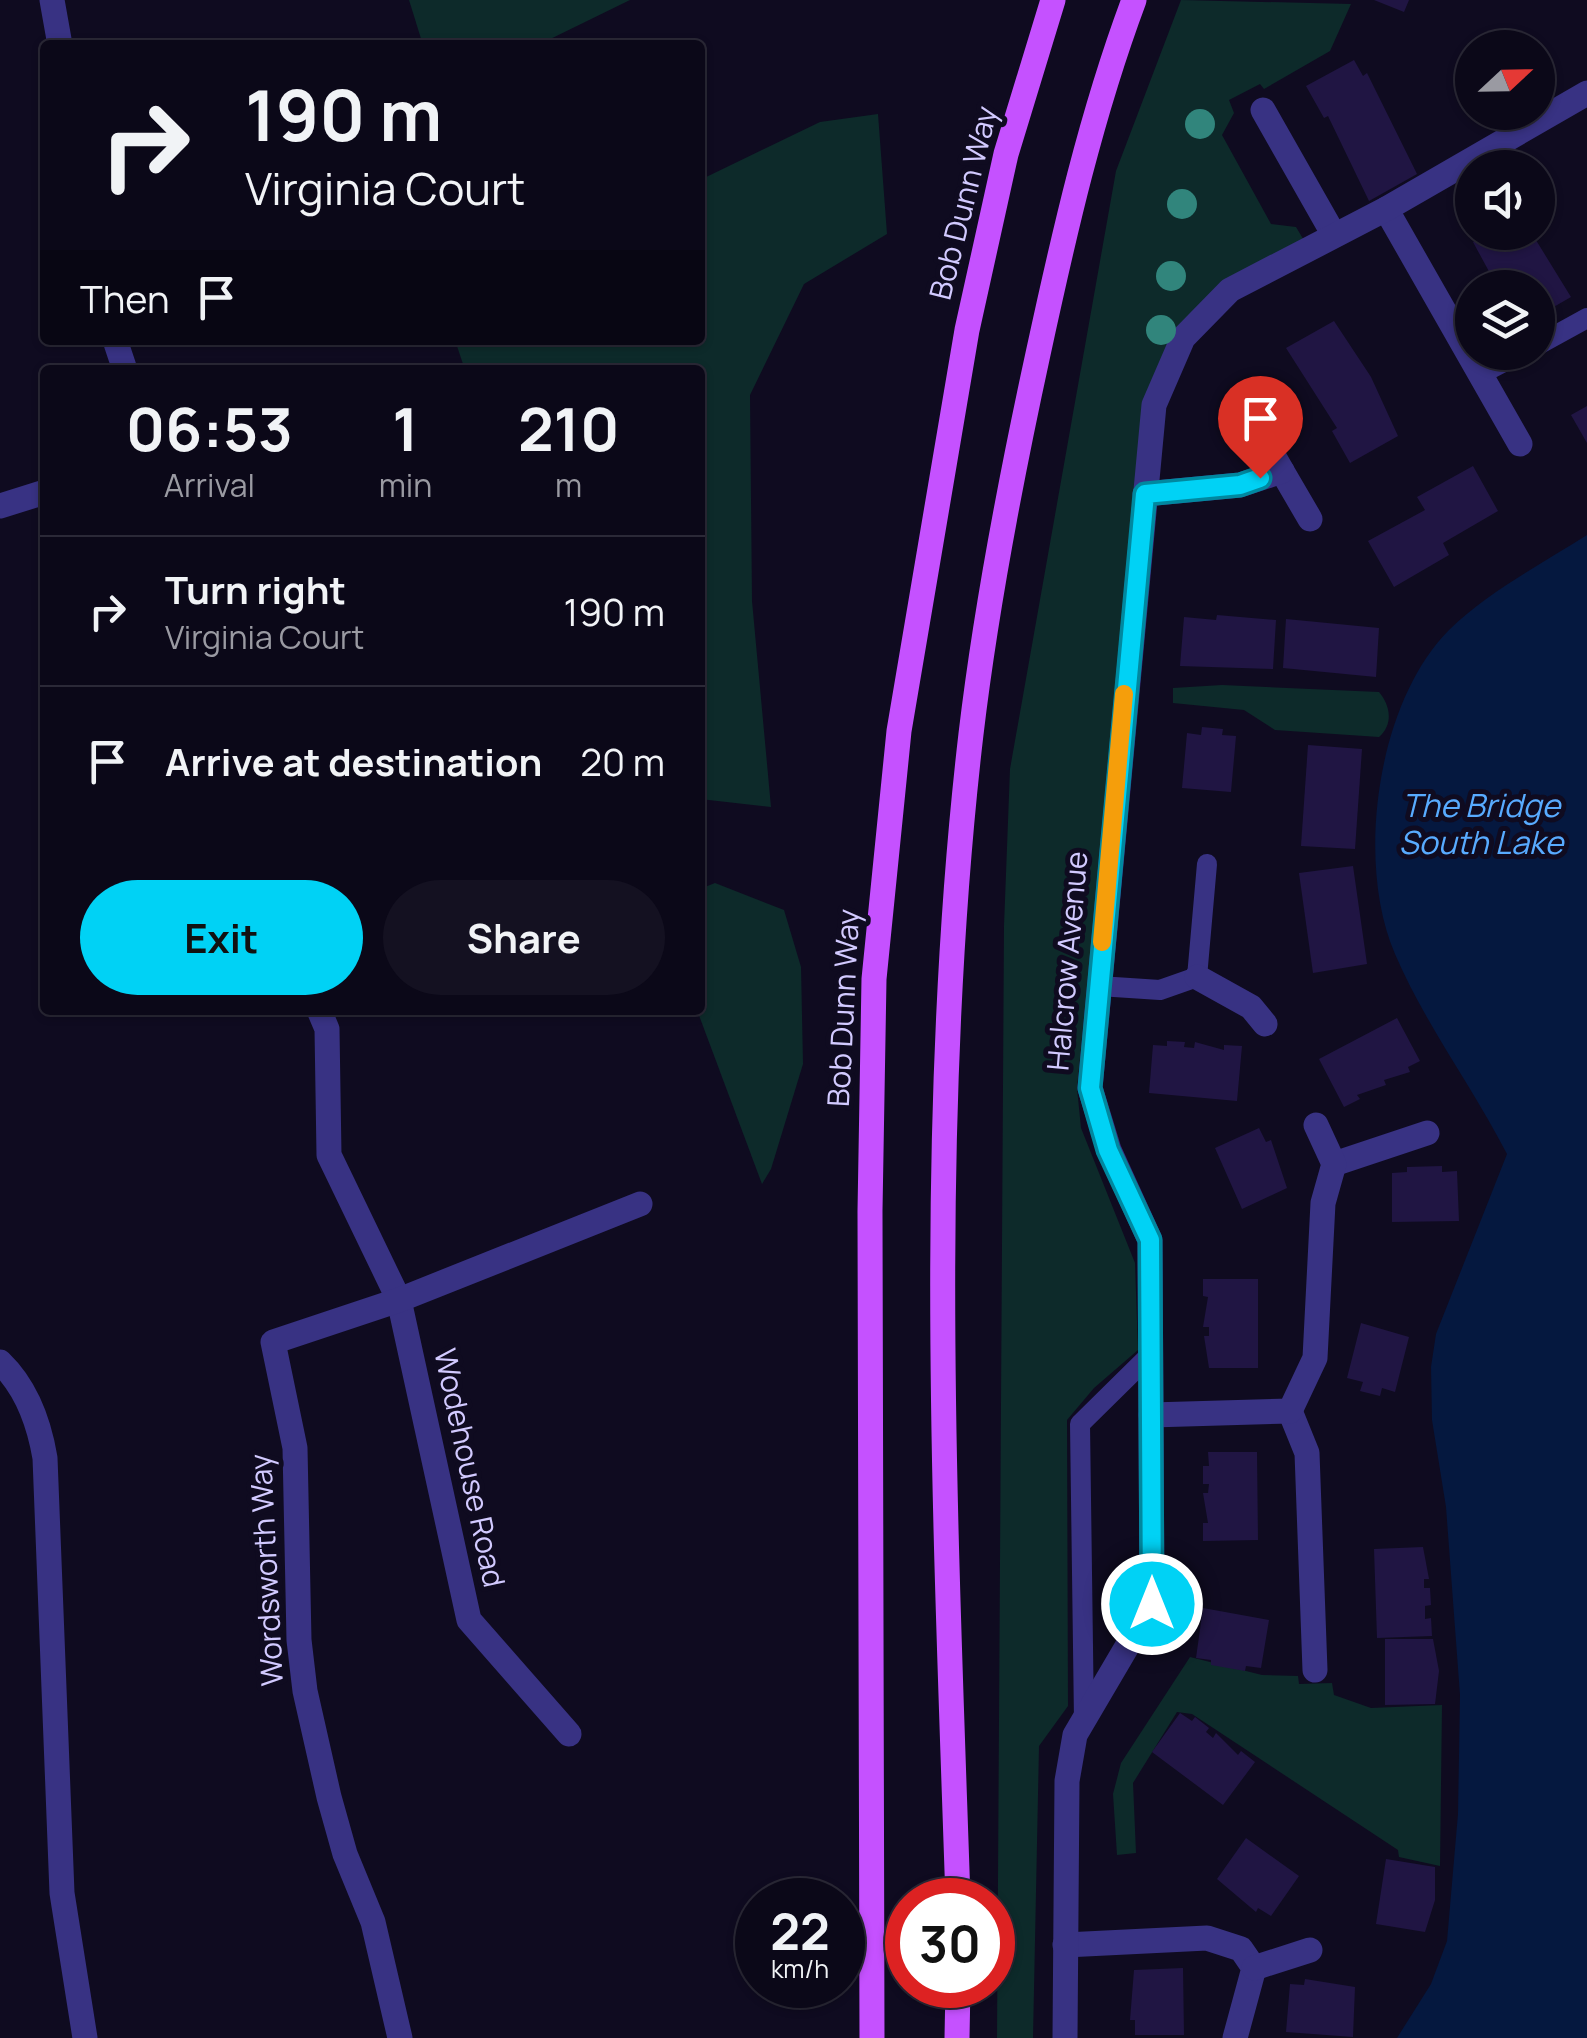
<!DOCTYPE html>
<style>
:root{--surface:#0b0818;--page:#141121;--text:#f1f3f6;--muted:#9a9aa2;--line:#2b2937;--accent:#00d2f5}
body{margin:0;font-family:Manrope,sans-serif;background:var(--page);color:var(--text);height:100vh;display:flex;flex-direction:column;font-size:38px;white-space:nowrap}
*{box-sizing:border-box;margin:0}
p{font-size:32px;color:var(--muted)}
.icon{flex:none;width:55px;height:55px;fill:none;stroke:currentColor;stroke-width:2;stroke-linecap:round;stroke-linejoin:round}
.map{position:relative;flex:1;overflow:hidden}
.details{position:absolute;left:40px;top:365px;width:665px;height:650px;display:flex;flex-direction:column;background:var(--surface);border-radius:10px;box-shadow:0 2px 8px #0004,0 0 0 2px var(--line)}
.details>*{flex:none}
.guide{position:absolute;left:40px;top:40px;width:665px;height:305px;border-radius:10px;box-shadow:0 2px 8px #0004,0 0 0 2px var(--line);background:#0b0818;color:var(--text);overflow:hidden}
.needle{width:65px;rotate:68deg}
.fabs{position:absolute;left:1455px;top:30px;display:grid;gap:20px}
.fabs a{display:grid;place-items:center;width:100px;height:100px;border-radius:50%;background:var(--surface);box-shadow:0 2px 8px #0004,0 0 0 2px var(--line);font-size:50px}
.speed{position:absolute;left:735px;top:1878px;display:flex;gap:20px;font-size:50px;font-weight:700;text-align:center}
.speed>*{display:grid;place-content:center;width:130px;height:130px;border-radius:50%;background:var(--surface);box-shadow:0 2px 8px #0004,0 0 0 2px var(--line);line-height:1}
.speed small{font-size:25px;font-weight:400}
.speed .limit{border:15px solid #d22;background:#fff;color:#111}
.pin{position:absolute;display:grid;place-items:center;width:85px;height:85px;color:#fff;margin:-102px -42px;border-radius:50% 50% 50% 0;rotate:-45deg;box-shadow:0 0 10px #0007}
.pin .icon{rotate:45deg}
.me{position:absolute;width:110px;margin:-55px;rotate:0deg;stroke-linejoin:round;filter:drop-shadow(0 0 8px #0008)}
.turn{display:flex;align-items:center;gap:35px;height:210px;padding:0 40px;font-size:45px}
.turn .icon{width:130px;height:130px;stroke-width:2.5}
.turn b{display:block;font-size:70px;line-height:85px}
.then{display:flex;align-items:center;height:95px;padding:0 40px;background:#0003;gap:20px;font-size:38px}
.eta{display:flex;justify-content:space-evenly;align-items:center;height:170px;text-align:center}
.eta b{font-size:60px;font-weight:700;line-height:70px}
.primary-button{display:flex;gap:20px;margin-top:auto;padding:20px 40px}
.primary-button a{flex:1;height:115px;border-radius:60px;background:var(--accent);color:#111;font-size:40px;font-weight:700;line-height:115px;text-align:center}
.primary-button a+a{background:var(--page);color:var(--text)}
ul{padding:0;list-style:none}
li{display:flex;align-items:center;gap:30px;height:150px;padding:0 40px;border-top:2px solid var(--line)}
li div{flex:1}
li b{display:block;font-size:38px}
li em{font-style:normal}
.map>svg:first-child{display:block}
</style>
<div class="map">
<svg width="1587" height="2038" viewBox="0 0 1587 2038">
<rect width="100%" height="100%" fill="#0f0b20"/>
<g fill="#0d2a2a">
<path d="M 409,0 L 630,0 L 538,45 L 423,45 Z"/>
<path d="M 1181,0 L 1351,4 L 1330,51 L 1264,89 L 1260,84 L 1229,100 L 1234,113 L 1222,135 L 1271,224 L 1296,227 L 1305,242 L 1230,286 L 1143,421 L 1077,1088 L 1081,1128 L 1135,1263 L 1138,1350 L 1094,1388 L 1067,1420 L 1068,1706 L 1039,1746 L 1033,2038 L 997,2038 L 1004,926 L 1010,769 L 1116,171 Z"/>
<path d="M 878,114 L 887,234 L 804,284 L 750,395 L 752,601 L 771,807 L 700,799 L 700,370 L 465,370 L 455,340 L 700,340 L 700,180 L 820,122 Z"/>
<path d="M 1222,685 L 1379,692 C 1390,705 1394,724 1379,737 L 1275,730 L 1244,710 L 1173,703 L 1173,688 Z"/>
<path d="M 715,883 L 784,910 L 801,967 L 803,1064 L 771,1169 L 762,1184 L 697,1010 L 700,889 Z"/>
<path d="M 1190,1657 L 1262,1675 L 1298,1676 L 1299,1684 L 1332,1683 L 1334,1695 L 1371,1708 L 1442,1705 L 1440,1866 L 1399,1857 L 1398,1850 L 1192,1714 L 1177,1712 L 1133,1783 L 1136,1853 L 1117,1855 L 1113,1794 L 1121,1763 Z"/>
</g>
<path fill="#05183f" d="M 1587,535 L 1587,2038 L 1397,2038 L 1431,1984 L 1447,1941 L 1458,1814 L 1460,1695 L 1446,1507 L 1432,1420 L 1431,1367 L 1436,1334 L 1507,1154 C 1472,1086 1425,1024 1395,954 C 1355,862 1377,702 1449,630 C 1489,591 1540,565 1587,535 Z"/>
<g fill="#201543">
<path d="M 1374,0 L 1409,0 L 1404,12 Z"/>
<path d="M 1354,60 L 1363,76 L 1367,73 L 1417,174 L 1369,201 L 1328,116 L 1324,118 L 1306,86 Z"/>
<path d="M 1472,72 L 1472,106 L 1458,81 Z"/>
<path d="M 1476,112 L 1510,112 L 1484,127 Z"/>
<path d="M 1489,232 L 1531,232 L 1571,297 L 1538,316 L 1538,288 L 1498,288 L 1473,242 Z"/>
<path d="M 1334,321 L 1371,377 L 1398,436 L 1350,463 L 1332,431 L 1337,428 L 1286,348 Z"/>
<path d="M 1587,406 L 1587,443 L 1571,415 Z"/>
<path d="M 1473,466 L 1498,511 L 1443,543 L 1449,555 L 1394,587 L 1368,541 L 1425,510 L 1417,497 Z"/>
<path d="M 1217,615 L 1276,620 L 1273,669 L 1180,666 L 1184,617 L 1216,620 Z"/>
<path d="M 1286,619 L 1379,628 L 1376,677 L 1283,668 Z"/>
<path d="M 1202,727 L 1223,729 L 1222,735 L 1236,736 L 1231,792 L 1182,788 L 1187,733 L 1201,735 Z"/>
<path d="M 1308,745 L 1362,749 L 1355,849 L 1301,846 Z"/>
<path d="M 1353,866 L 1367,964 L 1313,973 L 1299,873 Z"/>
<path d="M 1397,1018 L 1420,1061 L 1408,1067 L 1410,1072 L 1384,1080 L 1386,1085 L 1357,1095 L 1360,1099 L 1344,1107 L 1319,1059 Z"/>
<path d="M 1167,1041 L 1185,1042 L 1184,1047 L 1194,1048 L 1195,1042 L 1224,1050 L 1224,1045 L 1242,1046 L 1237,1101 L 1149,1093 L 1153,1045 L 1167,1046 Z"/>
<path d="M 1259,1128 L 1266,1142 L 1271,1140 L 1287,1188 L 1242,1209 L 1215,1148 Z"/>
<path d="M 1442,1166 L 1442,1172 L 1457,1171 L 1459,1221 L 1392,1222 L 1392,1173 L 1407,1172 L 1407,1167 Z"/>
<path d="M 1203,1279 L 1258,1279 L 1258,1368 L 1209,1368 L 1204,1336 L 1209,1336 L 1209,1327 L 1203,1327 L 1208,1297 L 1203,1296 Z"/>
<path d="M 1361,1323 L 1409,1337 L 1395,1392 L 1382,1388 L 1380,1396 L 1360,1391 L 1363,1382 L 1347,1378 Z"/>
<path d="M 1208,1452 L 1257,1452 L 1258,1540 L 1203,1541 L 1203,1523 L 1208,1523 L 1203,1493 L 1208,1493 L 1209,1484 L 1203,1484 L 1203,1466 L 1209,1466 Z"/>
<path d="M 1423,1547 L 1429,1579 L 1424,1579 L 1424,1588 L 1430,1588 L 1431,1605 L 1425,1606 L 1425,1619 L 1431,1618 L 1432,1636 L 1377,1638 L 1374,1549 Z"/>
<path d="M 1203,1608 L 1269,1620 L 1261,1668 L 1246,1666 L 1245,1671 L 1211,1665 L 1211,1660 L 1196,1658 Z"/>
<path d="M 1385,1639 L 1433,1639 L 1439,1671 L 1435,1704 L 1385,1705 Z"/>
<path d="M 1180,1713 L 1192,1721 L 1195,1717 L 1209,1728 L 1206,1732 L 1213,1738 L 1216,1733 L 1238,1755 L 1241,1751 L 1255,1762 L 1223,1805 L 1152,1752 Z"/>
<path d="M 1246,1838 L 1299,1876 L 1271,1916 L 1258,1908 L 1256,1912 L 1217,1879 Z"/>
<path d="M 1386,1859 L 1435,1867 L 1435,1900 L 1425,1932 L 1376,1924 Z"/>
<path d="M 1183,1968 L 1184,2035 L 1135,2035 L 1135,2020 L 1130,2020 L 1134,1970 Z"/>
<path d="M 1305,1979 L 1355,1987 L 1353,2037 L 1286,2032 L 1290,1984 L 1304,1985 Z"/>
</g>
<g fill="none" stroke-linecap="round" stroke-linejoin="round">
<g stroke="#383283" stroke-width="20">
<path d="M 1538,345 L 1587,318"/>
<path d="M 1479,375 L 1523,352"/>
<path d="M 1099,986 L 1160,990 L 1197,977 L 1207,864"/>
<path d="M 1084,1721 L 1080,1424 L 1151,1354"/>
</g>
<g stroke="#383283" stroke-width="25">
<path d="M 52,0 L 60,45"/>
<path d="M 1263,110 L 1334,235"/>
<path d="M 1386,209 L 1520,444"/>
<path d="M 115,340 L 125,370"/>
<path d="M 1282,471 L 1310,519"/>
<path d="M 1145,494 L 1240,485 L 1282,471 L 1242,401"/>
<path d="M 0,506 L 45,492"/>
<path d="M 1197,977 L 1251,1007 L 1265,1024"/>
<path d="M 319,1010 L 327,1029 L 329,1155 L 399,1300 L 469,1620 L 569,1734"/>
<path d="M 1334,1164 L 1427,1133"/>
<path d="M 0,1362 C 27,1388 39,1422 45,1458 L 62,1893 L 85,2038"/>
<path d="M 1290,1411 L 1307,1453 L 1315,1670"/>
<path d="M 1151,1415 L 1290,1411 L 1315,1358 L 1323,1203 L 1334,1164 L 1316,1125"/>
<path d="M 1065,1945 L 1207,1938 L 1241,1949 L 1254,1968 L 1235,2038"/>
<path d="M 1254,1968 L 1310,1950"/>
<path d="M 400,2038 L 373,1922 L 345,1854 L 329,1797 L 305,1691 L 299,1640 L 295,1448 L 273,1342 L 399,1300 L 640,1204"/>
<path d="M 1065,2038 L 1067,1781 L 1075,1735 L 1152,1604 L 1150,1240 L 1109,1150 L 1090,1088 L 1154,405 L 1183,338 L 1230,290 L 1386,209 L 1587,93"/>
</g>
<g stroke="#c551ff" stroke-width="25">
<path d="M 958,1900 C 945,1512 926,1120 971,734 C 986,607 1011,478 1038,354 C 1064,234 1091,115 1134,0"/>
<path d="M 872,2038 L 870,1211 L 874,979 L 899,731 L 967,330 L 1006,154 L 1053,0"/>
<path d="M 957,2038 L 958,1985"/>
</g>
</g>
<g fill="#31857c">
<circle cx="1200" cy="124" r="15"/>
<circle cx="1182" cy="204" r="15"/>
<circle cx="1171" cy="276" r="15"/>
<circle cx="1161" cy="330" r="15"/>
</g>
<g fill="none" stroke-linecap="round" stroke-linejoin="round">
<g stroke="#00889f" stroke-width="25">
<path id="route" d="M 1152,1604 L 1150,1240 L 1108,1150 L 1090,1088 L 1145,494 L 1240,485 L 1260,478"/>
</g>
<use href="#route" stroke="#00d2f5" stroke-width="18"/>
<path stroke="#f59e0b" stroke-width="18" d="M 1102,942 L 1124,694"/>
</g>
<g text-anchor="middle" stroke-width="10" stroke-linejoin="round" paint-order="stroke">
<g font-size="30" fill="#d2caff" stroke="#0f0b20">
<text transform="translate(964 203) rotate(-76)" y="10">Bob Dunn Way</text>
<text transform="translate(1068 961) rotate(-85)" y="10">Halcrow Avenue</text>
<text transform="translate(844 1008) rotate(-87)" y="10">Bob Dunn Way</text>
<text transform="translate(469 1468) rotate(78)" y="10">Wodehouse Road</text>
<text transform="translate(267 1570) rotate(-93)" y="10">Wordsworth Way</text>
</g>
<g font-size="32" font-style="italic" fill="#58abff" stroke="#0f0b20">
<text x="1481" y="817">The Bridge<tspan x="1481" dy="37">South Lake</tspan></text>
</g>
</g>
</svg>
<div class="fabs">
<a><svg class="needle" viewBox="-14 -14 28 28"><path d="M0-13l5 13h-10z" fill="#e53935"/><path d="M0 13l5-13h-10z" fill="#9a9aa2"/></svg></a>
<a><svg class="icon" aria-label="sound" viewBox="0 0 24 24"><path d="M4 9h4l5-4v14l-5-4H4zM17 9q2 3 0 6"/></svg></a>
<a><svg class="icon" aria-label="layers" viewBox="0 0 24 24"><path d="M12 4l9 5-9 5-9-5zM3 14l9 5 9-5"/></svg></a>
</div>
<div class="speed"><div>22<small>km/h</small></div><div class="limit">30</div></div>
<div class="pin" style="left:1260px;top:478px;background:#d93025"><svg class="icon" aria-label="arrive" viewBox="0 0 24 24"><path d="M6 21V4h12l-3 4 3 4H6"/></svg></div>
<svg class="me" style="left:1152px;top:1604px" viewBox="-20 -20 40 40"><circle r="17" fill="#00d2f5" stroke="#fff" stroke-width="3"/><path d="M0-11L8 9 0 5-8 9z" fill="#fff"/></svg>
<div class="guide">
<div class="turn"><svg class="icon" aria-label="right" viewBox="0 0 24 24"><path d="M7 20v-9h11M14 6l5 5-5 5"/></svg><div><b>190 m</b>Virginia Court</div></div>
<div class="then">Then<svg class="icon" aria-label="arrive" viewBox="0 0 24 24"><path d="M6 21V4h12l-3 4 3 4H6"/></svg></div>
</div>
<section class="details">
<div class="eta">
<div><b>06:53</b><p>Arrival</p></div>
<div><b>1</b><p>min</p></div>
<div><b>210</b><p>m</p></div>
</div>
<ul>
<li><svg class="icon" aria-label="right" viewBox="0 0 24 24"><path d="M7 20v-9h11M14 6l5 5-5 5"/></svg><div><b>Turn right</b><p>Virginia Court</p></div><em>190 m</em></li>
<li><svg class="icon" aria-label="arrive" viewBox="0 0 24 24"><path d="M6 21V4h12l-3 4 3 4H6"/></svg><div><b>Arrive at destination</b></div><em>20 m</em></li>
</ul>
<div class="primary-button"><a>Exit</a><a>Share</a></div>
</section>
</div>
